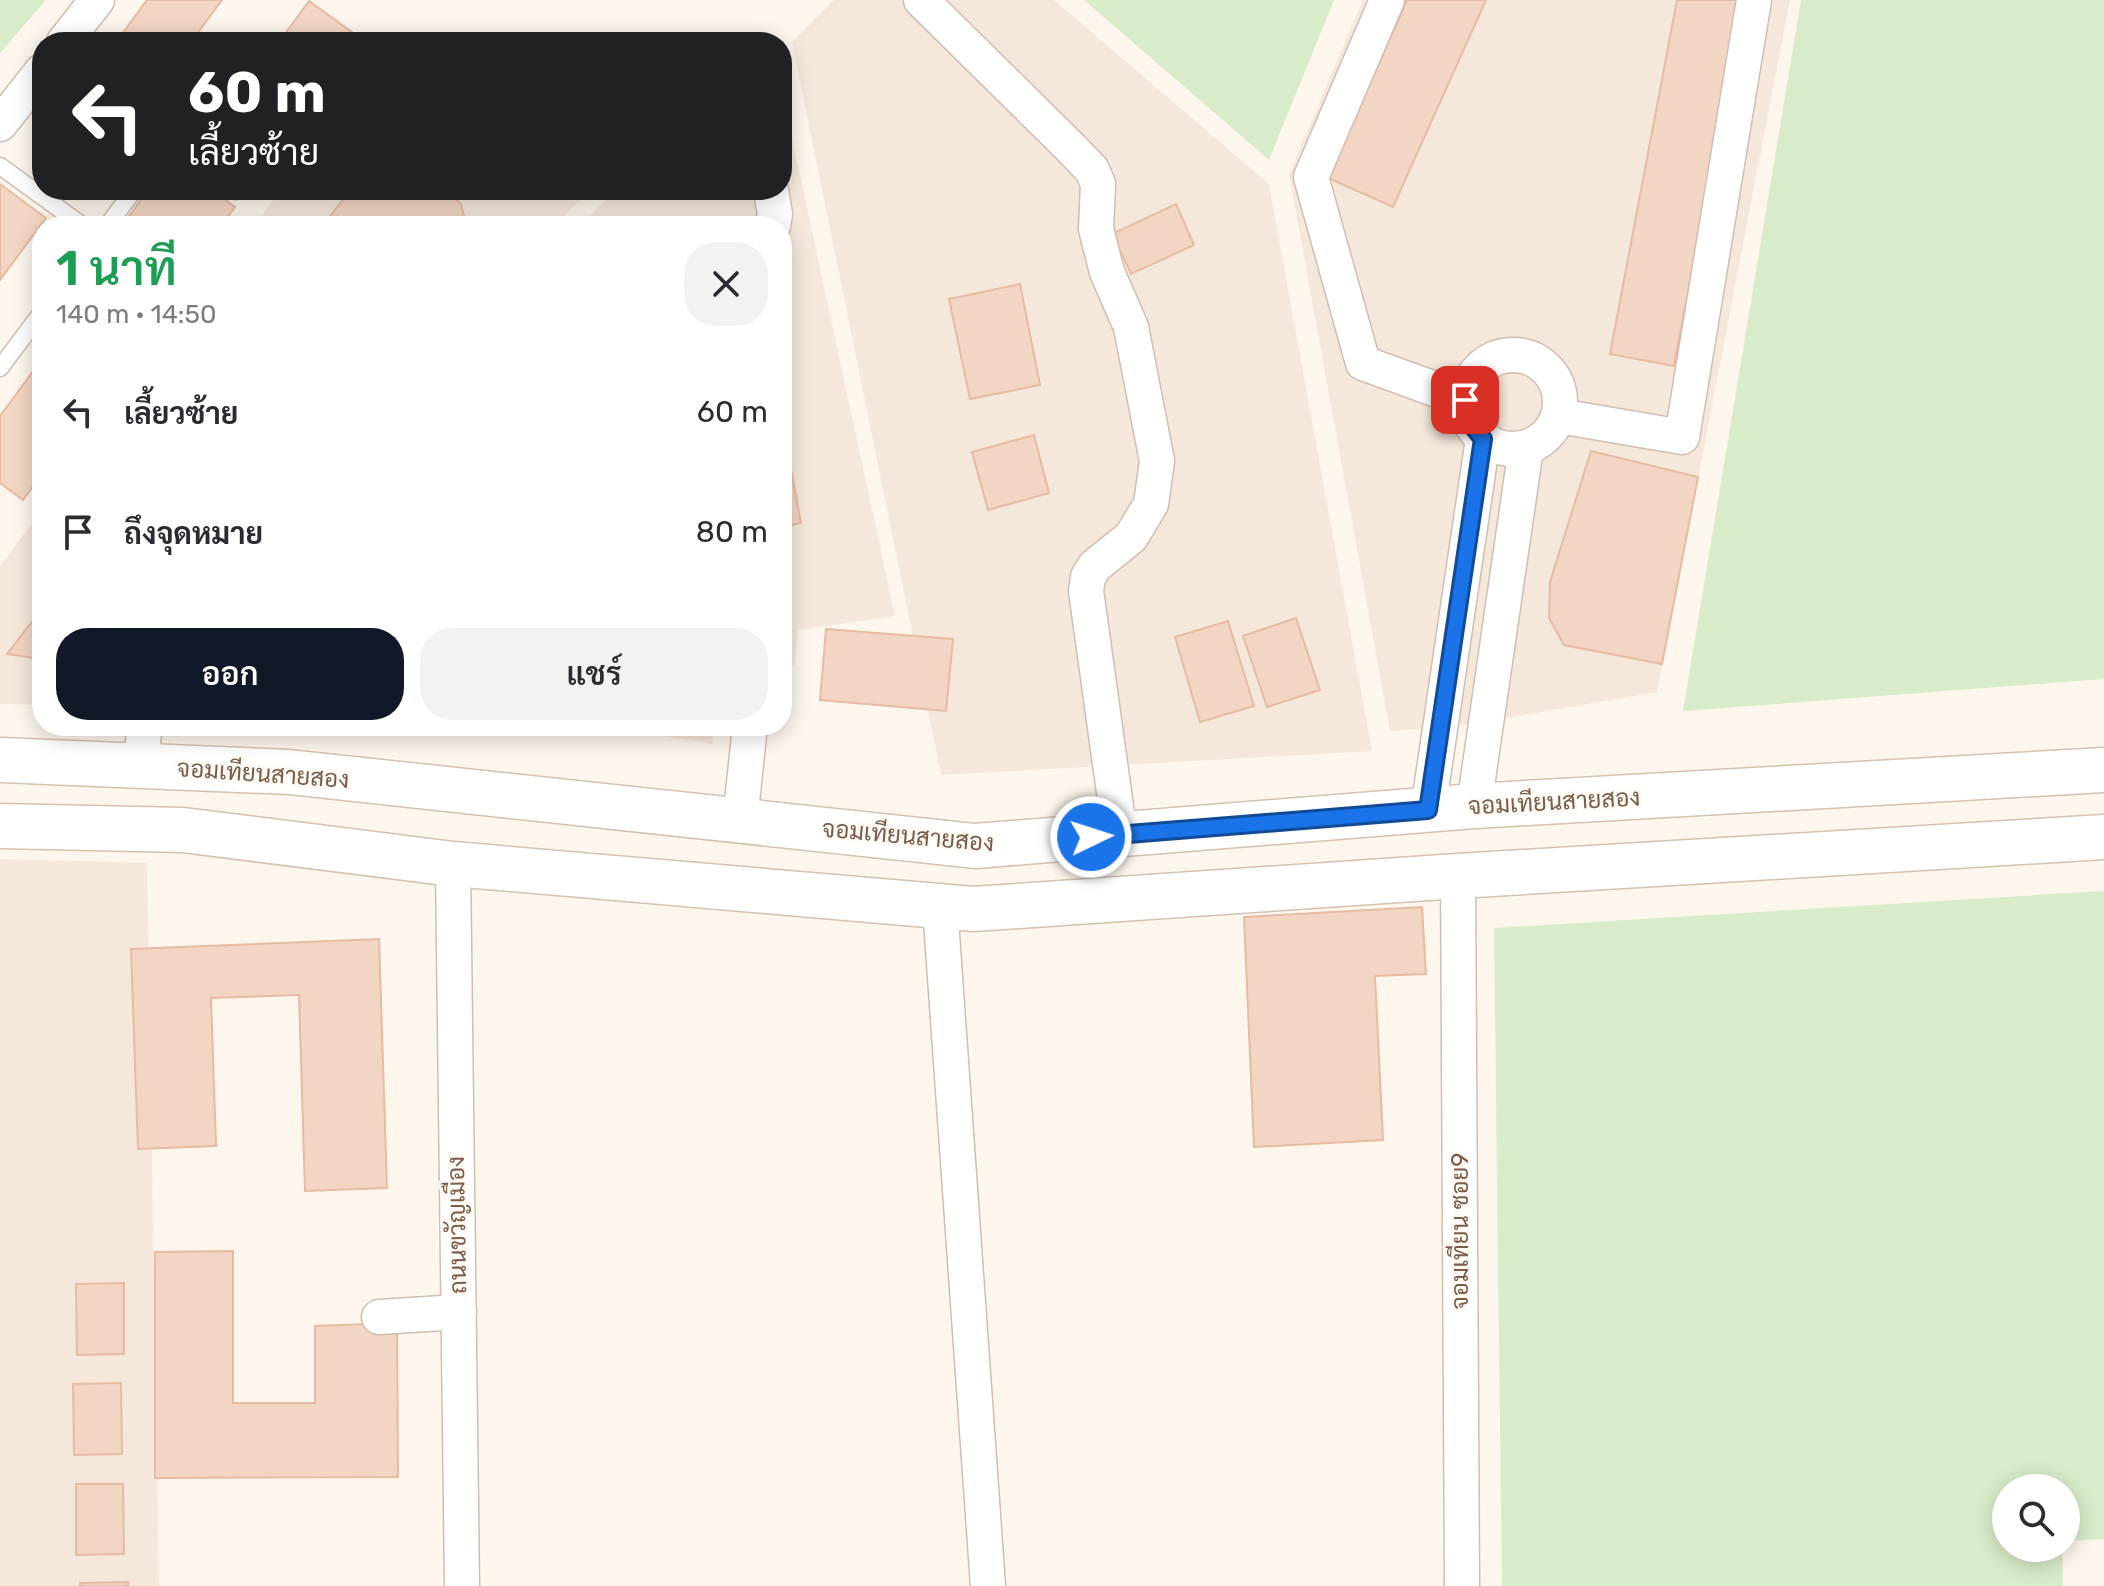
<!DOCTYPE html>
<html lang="th">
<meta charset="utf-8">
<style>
:root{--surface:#fff;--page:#f2f2f3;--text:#2b2b33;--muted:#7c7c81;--accent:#111827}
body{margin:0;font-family:Rubik,Sarabun,sans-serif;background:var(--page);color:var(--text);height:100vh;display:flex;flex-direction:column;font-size:30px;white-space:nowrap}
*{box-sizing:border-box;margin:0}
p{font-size:26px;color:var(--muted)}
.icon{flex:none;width:44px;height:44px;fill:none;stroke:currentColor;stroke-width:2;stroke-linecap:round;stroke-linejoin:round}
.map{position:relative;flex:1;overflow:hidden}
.panel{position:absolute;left:32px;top:216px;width:760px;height:520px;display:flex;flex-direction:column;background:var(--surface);border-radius:32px;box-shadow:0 4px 20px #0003}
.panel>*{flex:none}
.top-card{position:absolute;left:32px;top:32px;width:760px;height:168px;border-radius:32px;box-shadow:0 4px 20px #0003;background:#202124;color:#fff;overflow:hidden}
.buttons{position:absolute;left:1992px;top:1474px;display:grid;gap:16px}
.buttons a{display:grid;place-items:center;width:88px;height:88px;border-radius:50%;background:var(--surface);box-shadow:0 4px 20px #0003;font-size:40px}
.pin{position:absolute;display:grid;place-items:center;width:68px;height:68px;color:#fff;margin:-34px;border-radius:16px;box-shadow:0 4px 12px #0006}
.me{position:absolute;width:88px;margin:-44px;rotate:86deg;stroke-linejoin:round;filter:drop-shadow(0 0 6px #0008)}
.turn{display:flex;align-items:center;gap:28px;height:168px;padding:0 24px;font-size:36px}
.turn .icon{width:104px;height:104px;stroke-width:2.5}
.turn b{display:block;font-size:56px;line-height:68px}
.round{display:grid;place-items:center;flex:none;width:84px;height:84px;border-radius:32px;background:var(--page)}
.headline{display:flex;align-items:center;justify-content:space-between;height:136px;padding:0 24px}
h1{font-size:48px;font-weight:600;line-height:60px;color:#1e9e55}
.button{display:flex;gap:16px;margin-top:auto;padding:16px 24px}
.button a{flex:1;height:92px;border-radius:32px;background:var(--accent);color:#fff;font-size:32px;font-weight:600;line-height:92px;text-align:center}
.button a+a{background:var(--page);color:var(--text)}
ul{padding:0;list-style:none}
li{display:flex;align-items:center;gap:24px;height:120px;padding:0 24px}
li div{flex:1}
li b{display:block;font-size:30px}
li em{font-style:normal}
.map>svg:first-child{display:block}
</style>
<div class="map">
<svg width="2104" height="1586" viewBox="0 0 2104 1586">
<rect width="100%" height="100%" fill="#fdf6ec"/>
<g fill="#f5e8da">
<path d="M 834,0 L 1054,0 L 1269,184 L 1372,751 L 941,775 L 792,42 Z"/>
<path d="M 1363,0 L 1790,0 L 1657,692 L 1466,725 L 1390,731 L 1289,174 Z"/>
<path d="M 782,92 L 895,616 L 798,630 L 795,665 L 782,663 L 782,226 L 578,226 L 617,190 L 782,190 Z"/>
<path d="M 281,190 L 580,190 L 586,195 L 553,226 L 254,226 Z"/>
<path d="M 42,510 L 42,705 L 0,704 L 0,566 Z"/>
<path d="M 599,726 L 714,726 L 712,744 Z"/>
<path d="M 0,859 L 147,863 L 159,1586 L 0,1586 Z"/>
</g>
<g fill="#d8ecc9">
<path d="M 0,0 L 46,0 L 0,53 Z"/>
<path d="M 1084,0 L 1334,0 L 1269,160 Z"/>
<path d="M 1801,0 L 2104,0 L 2104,679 L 1683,711 Z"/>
<path d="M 2104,891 L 2104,1539 L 2066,1541 L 2066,1488 L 2006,1488 L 2006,1548 L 2062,1548 L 2063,1586 L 1502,1586 L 1494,928 Z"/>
</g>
<g fill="#f3d5c3" stroke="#e6bba3" stroke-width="2">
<path d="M 147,0 L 222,0 L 191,42 L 116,42 Z"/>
<path d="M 1407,0 L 1486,0 L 1393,207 L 1328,178 Z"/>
<path d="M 1677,0 L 1743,0 L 1674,366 L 1610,354 Z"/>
<path d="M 309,1 L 356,35 L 351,42 L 279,42 Z"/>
<path d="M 0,184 L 46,218 L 0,280 Z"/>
<path d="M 148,190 L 212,190 L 235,207 L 221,226 L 122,226 Z"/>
<path d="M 221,190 L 244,190 L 236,200 Z"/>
<path d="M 350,190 L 445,190 L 461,204 L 466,226 L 323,226 Z"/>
<path d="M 1176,204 L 1194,245 L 1131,274 L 1112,234 Z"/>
<path d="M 1020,284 L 1040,385 L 970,399 L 949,299 Z"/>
<path d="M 42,359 L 42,474 L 23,500 L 0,483 L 0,416 Z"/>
<path d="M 782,422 L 801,523 L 782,527 Z"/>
<path d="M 1034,435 L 1049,493 L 988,510 L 972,452 Z"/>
<path d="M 1591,451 L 1698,477 L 1662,664 L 1564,645 L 1549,618 L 1550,582 Z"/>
<path d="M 42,609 L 42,659 L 7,654 Z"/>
<path d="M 1296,618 L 1320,690 L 1267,707 L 1243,636 Z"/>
<path d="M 1228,621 L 1254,706 L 1200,722 L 1175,637 Z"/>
<path d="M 826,629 L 953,639 L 946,711 L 820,700 Z"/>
<path d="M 1422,907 L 1426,974 L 1375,976 L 1383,1140 L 1254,1147 L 1244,917 Z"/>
<path d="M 379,939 L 387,1188 L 305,1191 L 299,995 L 211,998 L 216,1146 L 138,1149 L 131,949 Z"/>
<path d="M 233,1251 L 233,1403 L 315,1403 L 315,1326 L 397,1323 L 398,1477 L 155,1478 L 155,1252 Z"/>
<path d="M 124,1283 L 124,1354 L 77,1355 L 76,1284 Z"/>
<path d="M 121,1383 L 122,1454 L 74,1455 L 73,1384 Z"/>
<path d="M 76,1484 L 123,1484 L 124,1554 L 76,1555 Z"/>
<path d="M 128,1582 L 128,1586 L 80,1586 L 80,1583 Z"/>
</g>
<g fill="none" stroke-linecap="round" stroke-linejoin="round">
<g stroke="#d1beb0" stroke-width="19">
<g id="service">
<path d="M 0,166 L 83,226"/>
<path d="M 107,226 L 134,190"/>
<path d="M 0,368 L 42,312"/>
</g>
</g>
<g stroke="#d1beb0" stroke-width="37">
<g id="minor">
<path d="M 921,0 L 1073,150 L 1092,170 L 1098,184 L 1096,229 L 1107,272 L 1131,327 L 1157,461 L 1151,504 L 1131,537 L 1095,566 L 1088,577 L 1086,591 L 1120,835"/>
<path d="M 1387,0 L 1311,177 L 1363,363 L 1465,400"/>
<path d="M 64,42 L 97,0"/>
<path d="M 0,124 L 42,71"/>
<path d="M 771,190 L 775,214 L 773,226"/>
<circle cx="1513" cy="402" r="47"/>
<path d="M 1559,416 L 1682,437 L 1754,0"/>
<path d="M 140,766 L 145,726"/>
<path d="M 1474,806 L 1526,448"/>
<path d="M 1428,810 L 1483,439"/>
<path d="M 740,821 L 750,726"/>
<path d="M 453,864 L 462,1586"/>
<path d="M 1458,876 L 1462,1586"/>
<path d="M 940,906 L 988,1586"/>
<path d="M 379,1317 L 459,1312"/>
</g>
</g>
<g stroke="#d6c0b0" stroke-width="47">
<g id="secondary">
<path d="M 0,760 L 289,772 L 975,846 L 1474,806 L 2104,770"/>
<path d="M 0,826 L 183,830 L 453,864 L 973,909 L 1458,876 L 2104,837"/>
</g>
</g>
<use href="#service" stroke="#fff" stroke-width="16"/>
<use href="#minor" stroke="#fff" stroke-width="34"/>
<use href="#secondary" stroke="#fff" stroke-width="44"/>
</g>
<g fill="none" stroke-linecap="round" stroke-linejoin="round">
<g stroke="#114b97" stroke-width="20">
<path id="route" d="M 1091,837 L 1428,810 L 1483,439 L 1470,423 L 1465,400"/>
</g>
<use href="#route" stroke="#1a73e8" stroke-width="14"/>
</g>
<g text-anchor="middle" stroke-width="6" stroke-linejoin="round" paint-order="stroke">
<g font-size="24" fill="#7a5c4d" stroke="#fffaf3">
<text transform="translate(263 774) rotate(4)" y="8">จอมเทียนสายสอง</text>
<text transform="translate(1554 802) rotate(-3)" y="8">จอมเทียนสายสอง</text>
<text transform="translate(908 836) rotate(5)" y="8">จอมเทียนสายสอง</text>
<text transform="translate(457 1225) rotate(-91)" y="8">ถนนขวัญเมือง</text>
<text transform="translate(1460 1231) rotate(-90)" y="8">จอมเทียน ซอย9</text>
</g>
</g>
</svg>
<div class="buttons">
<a><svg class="icon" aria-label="search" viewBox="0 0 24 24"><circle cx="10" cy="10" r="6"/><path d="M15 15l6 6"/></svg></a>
</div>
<div class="pin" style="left:1465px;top:400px;background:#d93025"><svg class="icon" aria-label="arrive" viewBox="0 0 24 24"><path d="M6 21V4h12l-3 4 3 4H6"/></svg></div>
<svg class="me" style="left:1091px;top:837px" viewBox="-20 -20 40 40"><circle r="17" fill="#1a73e8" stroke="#fff" stroke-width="3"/><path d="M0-11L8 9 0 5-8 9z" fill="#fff"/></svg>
<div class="top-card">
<div class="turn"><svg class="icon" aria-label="left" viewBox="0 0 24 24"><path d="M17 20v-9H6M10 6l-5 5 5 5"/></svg><div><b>60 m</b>เลี้ยวซ้าย</div></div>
</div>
<section class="panel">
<div class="headline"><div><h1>1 นาที</h1><p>140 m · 14:50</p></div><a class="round"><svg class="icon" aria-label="close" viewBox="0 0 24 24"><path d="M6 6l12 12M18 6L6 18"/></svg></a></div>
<ul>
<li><svg class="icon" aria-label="left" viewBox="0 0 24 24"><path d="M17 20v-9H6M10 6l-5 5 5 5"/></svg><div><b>เลี้ยวซ้าย</b></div><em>60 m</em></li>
<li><svg class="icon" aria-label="arrive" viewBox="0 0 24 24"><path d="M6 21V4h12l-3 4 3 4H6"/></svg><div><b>ถึงจุดหมาย</b></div><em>80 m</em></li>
</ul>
<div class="button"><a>ออก</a><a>แชร์</a></div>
</section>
</div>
